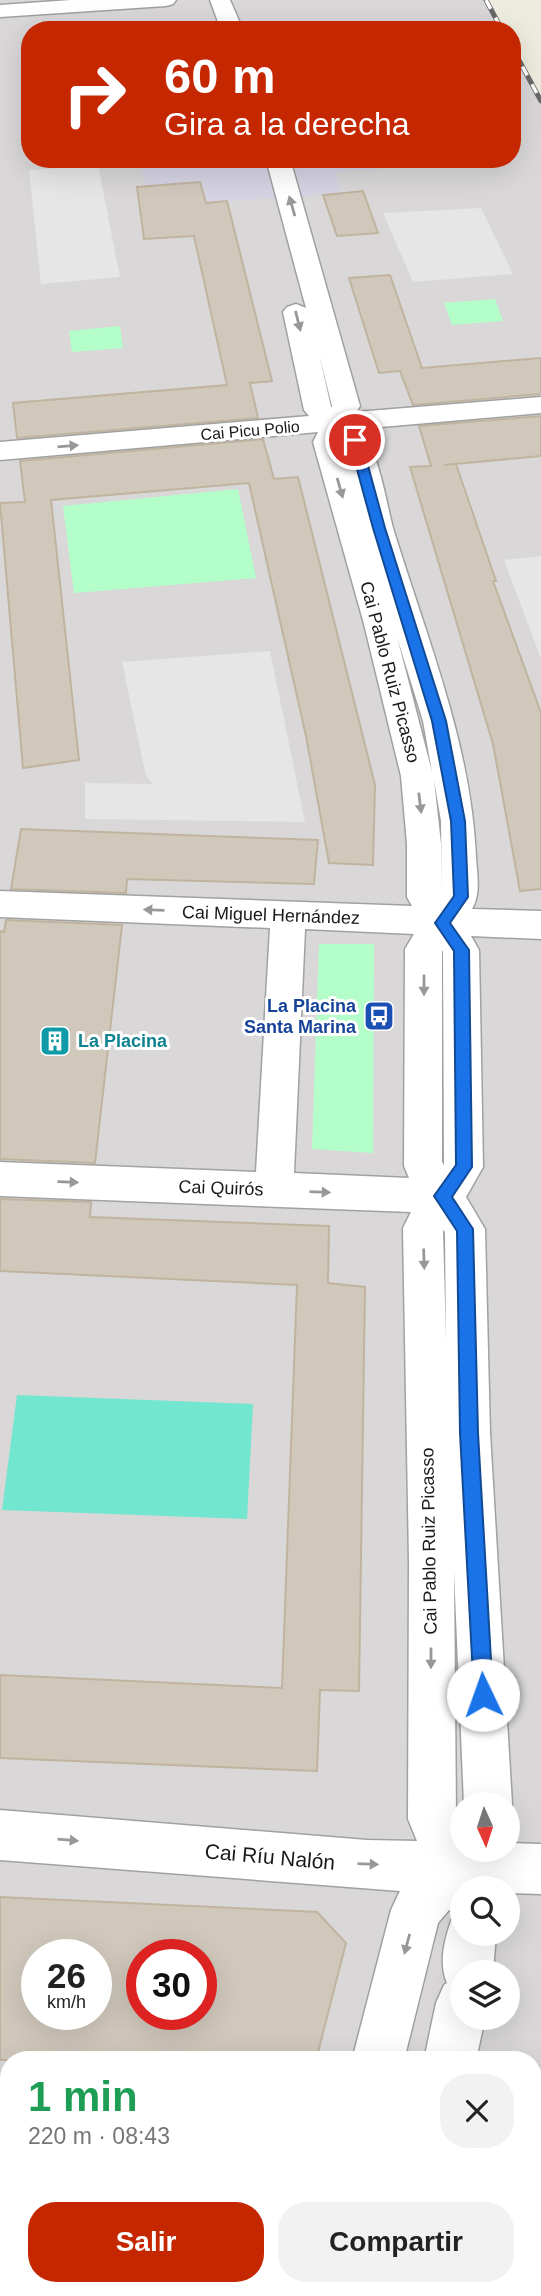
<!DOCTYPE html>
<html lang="es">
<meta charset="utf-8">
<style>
:root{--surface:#fff;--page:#f2f2f2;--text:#222;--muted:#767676;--accent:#c52700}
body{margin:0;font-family:Arial,sans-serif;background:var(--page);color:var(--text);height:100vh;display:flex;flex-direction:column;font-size:26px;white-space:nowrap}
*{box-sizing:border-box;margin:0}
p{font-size:23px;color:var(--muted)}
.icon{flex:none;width:38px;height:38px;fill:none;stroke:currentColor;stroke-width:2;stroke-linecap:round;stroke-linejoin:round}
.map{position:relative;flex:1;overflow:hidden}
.sheet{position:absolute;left:0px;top:2051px;width:542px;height:245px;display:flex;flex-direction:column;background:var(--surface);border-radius:28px 28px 0 0;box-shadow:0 7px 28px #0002}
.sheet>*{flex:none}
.guide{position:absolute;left:21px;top:21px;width:500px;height:147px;border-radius:28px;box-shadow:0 7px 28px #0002;background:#c52700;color:#fff;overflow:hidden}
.needle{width:46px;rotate:177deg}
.controls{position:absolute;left:450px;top:1792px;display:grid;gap:14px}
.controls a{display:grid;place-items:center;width:70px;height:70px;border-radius:50%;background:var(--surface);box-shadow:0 7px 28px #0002;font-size:35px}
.speed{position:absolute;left:21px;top:1939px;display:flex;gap:14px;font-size:35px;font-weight:700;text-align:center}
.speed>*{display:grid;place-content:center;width:91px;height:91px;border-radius:50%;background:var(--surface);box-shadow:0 7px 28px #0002;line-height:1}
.speed small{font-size:18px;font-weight:400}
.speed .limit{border:10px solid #d22;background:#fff;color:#111}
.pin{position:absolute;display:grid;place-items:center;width:60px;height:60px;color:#fff;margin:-30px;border:4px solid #fff;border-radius:50%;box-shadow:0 2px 7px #0007}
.me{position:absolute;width:77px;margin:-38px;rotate:357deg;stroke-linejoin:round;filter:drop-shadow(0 0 5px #0008)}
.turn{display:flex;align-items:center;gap:24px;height:147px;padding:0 28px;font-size:32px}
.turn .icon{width:91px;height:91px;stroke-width:2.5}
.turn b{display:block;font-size:49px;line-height:60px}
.round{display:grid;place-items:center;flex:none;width:74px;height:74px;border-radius:28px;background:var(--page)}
.head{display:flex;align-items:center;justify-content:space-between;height:119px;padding:0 28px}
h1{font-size:42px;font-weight:700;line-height:52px;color:#1e9e55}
.primary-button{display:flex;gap:14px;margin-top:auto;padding:14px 28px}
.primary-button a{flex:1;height:80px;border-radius:28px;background:var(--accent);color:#fff;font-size:28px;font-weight:700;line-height:80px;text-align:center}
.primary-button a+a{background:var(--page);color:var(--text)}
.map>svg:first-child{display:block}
</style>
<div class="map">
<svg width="541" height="2296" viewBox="0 0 541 2296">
<rect width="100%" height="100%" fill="#eeecde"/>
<path fill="#d9d7d7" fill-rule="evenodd" d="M 0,0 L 486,0 L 502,30 L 30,30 L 30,159 L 513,159 L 513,49 L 541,101 L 541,2296 L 0,2296 ZM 462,1804 L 508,1804 L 508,1850 L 462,1850 ZM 462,1888 L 508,1888 L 508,1934 L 462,1934 ZM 37,1955 L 96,1955 L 96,2014 L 37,2014 ZM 142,1955 L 201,1955 L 201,2014 L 142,2014 ZM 462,1972 L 508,1972 L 508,2018 L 462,2018 ZM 9,2060 L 534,2060 L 534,2287 L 9,2287 Z"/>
<g fill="#b4ffc9">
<path d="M 495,299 L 503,321 L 452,325 L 444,303 Z"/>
<path d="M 120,326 L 123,348 L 72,352 L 69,331 Z"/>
<path d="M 238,489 L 256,578 L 74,593 L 63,506 Z"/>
<path d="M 319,944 L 374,944 L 373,1153 L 312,1149 Z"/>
</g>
<path fill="#73e6d0" d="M 17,1395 L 253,1404 L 247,1519 L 2,1510 Z"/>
<g fill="#e6e6e6">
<path d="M 98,165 L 120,277 L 41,284 L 29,170 Z"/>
<path d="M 481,208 L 513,274 L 413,282 L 383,213 Z"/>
<path d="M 541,556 L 541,659 L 504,560 Z"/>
<path d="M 270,651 L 305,822 L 85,819 L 85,783 L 153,784 L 146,776 L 122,662 Z"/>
</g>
<path fill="#d6d3e3" d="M 140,159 L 386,159 L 390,168 L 335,172 L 342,193 L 206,203 L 200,182 L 146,186 Z"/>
<g fill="#d0c8bb" stroke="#c0b49f" stroke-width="2" fill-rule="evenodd">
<path d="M 200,182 L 206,203 L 227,201 L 272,381 L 250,383 L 258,418 L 17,438 L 13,403 L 227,385 L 194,236 L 144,239 L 137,187 Z"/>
<path d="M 363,191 L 378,233 L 337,236 L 323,195 Z"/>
<path d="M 390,275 L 422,368 L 541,358 L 541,394 L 413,405 L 400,371 L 379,373 L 349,278 Z"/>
<path d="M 541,416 L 541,456 L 444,465 L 456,464 L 496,581 L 493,581 L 541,713 L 541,889 L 520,891 L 493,744 L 410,467 L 431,466 L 419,426 Z"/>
<path d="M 263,439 L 274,479 L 298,477 L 375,785 L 373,865 L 329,863 L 306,736 L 249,483 L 51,500 L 79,760 L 23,768 L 0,503 L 25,502 L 20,461 Z"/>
<path d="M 21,829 L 318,840 L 314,884 L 127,879 L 126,893 L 11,889 Z"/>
<path d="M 6,920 L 122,925 L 95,1163 L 0,1159 L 0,931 L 4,932 Z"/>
<path d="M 0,1199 L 91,1202 L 90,1217 L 329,1226 L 328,1283 L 365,1287 L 359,1691 L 320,1690 L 317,1771 L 0,1758 L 0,1675 L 282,1688 L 297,1285 L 0,1271 Z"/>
<path d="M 0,1897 L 317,1912 L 346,1943 L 316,2060 L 0,2060 ZM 37,1955 L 96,1955 L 96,2014 L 37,2014 ZM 142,1955 L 201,1955 L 201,2014 L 142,2014 Z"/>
</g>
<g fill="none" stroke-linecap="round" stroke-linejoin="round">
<g stroke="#a1a1a1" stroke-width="3">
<g id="minor">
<path d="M 71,0 L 176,0 L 173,4 L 166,6 L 0,17 L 0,5 Z"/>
<path d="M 210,0 L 230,0 L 243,30 L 221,30 Z"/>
<path d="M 266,159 L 290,159 L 360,406 L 356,412 L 541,397 L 541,413 L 358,429 C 378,445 386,502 393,528 C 426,636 471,743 476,857 C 477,875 481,893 472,909 L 541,911 L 541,939 L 471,936 L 479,950 L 483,1167 L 466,1197 L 485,1229 L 490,1433 L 512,1804 L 508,1816 L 508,1804 L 464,1804 L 454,1571 L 456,1818 L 462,1828 L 462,1850 L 508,1850 L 508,1843 L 541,1844 L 541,1894 L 508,1893 L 508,1888 L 462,1888 L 462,1934 L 496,1934 L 493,1972 L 462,1972 L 462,2018 L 485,2018 L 476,2060 L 424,2060 L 436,2003 L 444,1985 L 447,1983 C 438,1962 445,1937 453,1916 L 459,1914 L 449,1910 L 438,1923 L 404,2060 L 352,2060 L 391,1910 L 400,1891 L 0,1860 L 0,1810 L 367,1840 L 417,1841 L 408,1819 L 409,1561 L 403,1228 L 411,1212 L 0,1196 L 0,1162 L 256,1172 L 270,928 L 0,917 L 0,891 L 412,906 L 407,897 L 407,844 L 401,776 L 364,624 L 313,442 L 318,432 L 0,460 L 0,442 L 309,416 L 304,410 L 283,312 L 287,307 L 296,304 L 306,308 ZM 319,354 L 332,406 L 332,407 L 331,407 ZM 397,637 L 423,721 L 432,772 ZM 434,780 L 441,821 L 442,896 L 441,844 ZM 305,929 L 414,934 L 405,949 L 404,1166 L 409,1178 L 294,1173 ZM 442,950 L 443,952 L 444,1165 L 442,1162 ZM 444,1230 L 445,1233 L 446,1341 L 443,1231 Z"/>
<path d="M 292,2287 L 348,2287 L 345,2296 L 289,2296 Z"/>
<path d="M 372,2287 L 428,2287 L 426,2296 L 370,2296 Z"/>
</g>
</g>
<use href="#minor" fill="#fff" fill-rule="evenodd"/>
<g stroke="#686868" stroke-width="5">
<g id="rail">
<path d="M 486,0 L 502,30"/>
<path d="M 513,49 L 541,101"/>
</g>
</g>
<use href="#rail" stroke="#fff" stroke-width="3.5" stroke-dasharray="10" stroke-linecap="butt"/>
</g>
<defs><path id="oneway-solid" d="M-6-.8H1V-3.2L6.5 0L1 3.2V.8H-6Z" transform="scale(1.75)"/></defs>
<g fill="#989898">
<use href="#oneway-solid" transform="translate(292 206) rotate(-106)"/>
<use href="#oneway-solid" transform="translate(298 321) rotate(76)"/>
<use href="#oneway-solid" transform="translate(68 446) rotate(-5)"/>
<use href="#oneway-solid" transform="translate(340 488) rotate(74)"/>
<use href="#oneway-solid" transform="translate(420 803) rotate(83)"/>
<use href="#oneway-solid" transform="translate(154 910) rotate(-178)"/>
<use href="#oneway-solid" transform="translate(424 985) rotate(90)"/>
<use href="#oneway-solid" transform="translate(68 1182) rotate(2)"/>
<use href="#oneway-solid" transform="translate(320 1192) rotate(2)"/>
<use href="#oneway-solid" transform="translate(424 1259) rotate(88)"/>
<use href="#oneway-solid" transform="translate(431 1658) rotate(90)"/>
<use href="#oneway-solid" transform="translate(68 1840) rotate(5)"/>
<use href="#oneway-solid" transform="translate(368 1864) rotate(2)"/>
<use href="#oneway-solid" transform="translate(407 1944) rotate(105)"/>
</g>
<path fill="#1a73e8" stroke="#114b97" stroke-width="2" d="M 355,437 L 361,440 L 385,528 L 446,721 L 465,821 L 468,897 L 450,923 L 469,950 L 472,1167 L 452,1197 L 473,1229 L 478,1433 L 493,1695 L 490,1702 L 483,1704 L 476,1702 L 474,1695 L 460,1433 L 457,1231 L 434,1196 L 456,1165 L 454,951 L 435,923 L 454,896 L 451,821 L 432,721 L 373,528 L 349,440 Z"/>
<defs>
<g id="bus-square" transform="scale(1.575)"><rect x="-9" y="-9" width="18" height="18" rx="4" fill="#1a4fb4" stroke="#fff"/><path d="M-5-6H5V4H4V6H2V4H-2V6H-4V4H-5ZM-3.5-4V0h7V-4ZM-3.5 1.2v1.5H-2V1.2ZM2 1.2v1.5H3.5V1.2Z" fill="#fff"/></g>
<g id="building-square" transform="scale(1.575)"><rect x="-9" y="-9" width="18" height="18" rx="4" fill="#0f9aa8" stroke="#fff"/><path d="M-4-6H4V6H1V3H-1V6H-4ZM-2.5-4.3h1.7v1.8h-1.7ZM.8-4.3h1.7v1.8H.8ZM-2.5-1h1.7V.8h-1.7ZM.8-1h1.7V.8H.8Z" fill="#fff"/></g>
</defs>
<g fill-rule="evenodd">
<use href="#bus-square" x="379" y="1016"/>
<use href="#building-square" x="55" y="1041"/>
</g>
<g text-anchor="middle" stroke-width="6" stroke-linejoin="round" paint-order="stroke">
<g font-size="16" fill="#1a1a1a" stroke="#fff">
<text transform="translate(250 430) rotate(-5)" y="6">Cai Picu Polio</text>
</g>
<g font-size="18" fill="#1a1a1a" stroke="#fff">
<text transform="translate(390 672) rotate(75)" y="6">Cai Pablo Ruiz Picasso</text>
<text transform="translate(271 915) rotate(2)" y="6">Cai Miguel Hernández</text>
<text transform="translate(221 1188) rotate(2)" y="6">Cai Quirós</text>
<text transform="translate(429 1541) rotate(-91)" y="6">Cai Pablo Ruiz Picasso</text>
</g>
<g font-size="18" font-weight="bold" fill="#164399" stroke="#fff" text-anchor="end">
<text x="356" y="1012">La Placina<tspan x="356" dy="21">Santa Marina</tspan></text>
</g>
<g font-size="18" font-weight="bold" fill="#0d838f" stroke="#fff" text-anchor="start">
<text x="78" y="1047">La Placina</text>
</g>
<g font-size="21" fill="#1a1a1a" stroke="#fff">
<text transform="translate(270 1857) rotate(5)" y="7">Cai Ríu Nalón</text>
</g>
</g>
</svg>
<div class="controls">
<a><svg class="needle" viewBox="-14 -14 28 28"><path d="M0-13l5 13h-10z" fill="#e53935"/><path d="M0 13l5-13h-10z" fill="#767676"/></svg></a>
<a><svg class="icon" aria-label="search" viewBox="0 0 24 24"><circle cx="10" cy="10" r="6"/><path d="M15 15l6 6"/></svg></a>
<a><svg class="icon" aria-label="layers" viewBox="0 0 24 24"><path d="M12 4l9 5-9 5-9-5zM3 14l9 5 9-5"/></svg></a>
</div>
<div class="speed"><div>26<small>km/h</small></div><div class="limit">30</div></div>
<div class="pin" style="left:355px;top:440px;background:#d93025"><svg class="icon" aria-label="arrive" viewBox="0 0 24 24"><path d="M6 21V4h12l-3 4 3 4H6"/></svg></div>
<svg class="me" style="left:483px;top:1695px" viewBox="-20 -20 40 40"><circle r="19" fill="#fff"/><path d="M0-13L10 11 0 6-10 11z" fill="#1a73e8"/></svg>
<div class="guide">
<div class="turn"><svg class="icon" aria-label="right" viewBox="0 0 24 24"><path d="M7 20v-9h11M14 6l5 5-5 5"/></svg><div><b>60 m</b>Gira a la derecha</div></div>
</div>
<section class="sheet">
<div class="head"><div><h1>1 min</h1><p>220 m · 08:43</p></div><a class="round"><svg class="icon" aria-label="close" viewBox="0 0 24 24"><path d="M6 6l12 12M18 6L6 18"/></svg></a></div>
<div class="primary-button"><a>Salir</a><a>Compartir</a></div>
</section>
</div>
